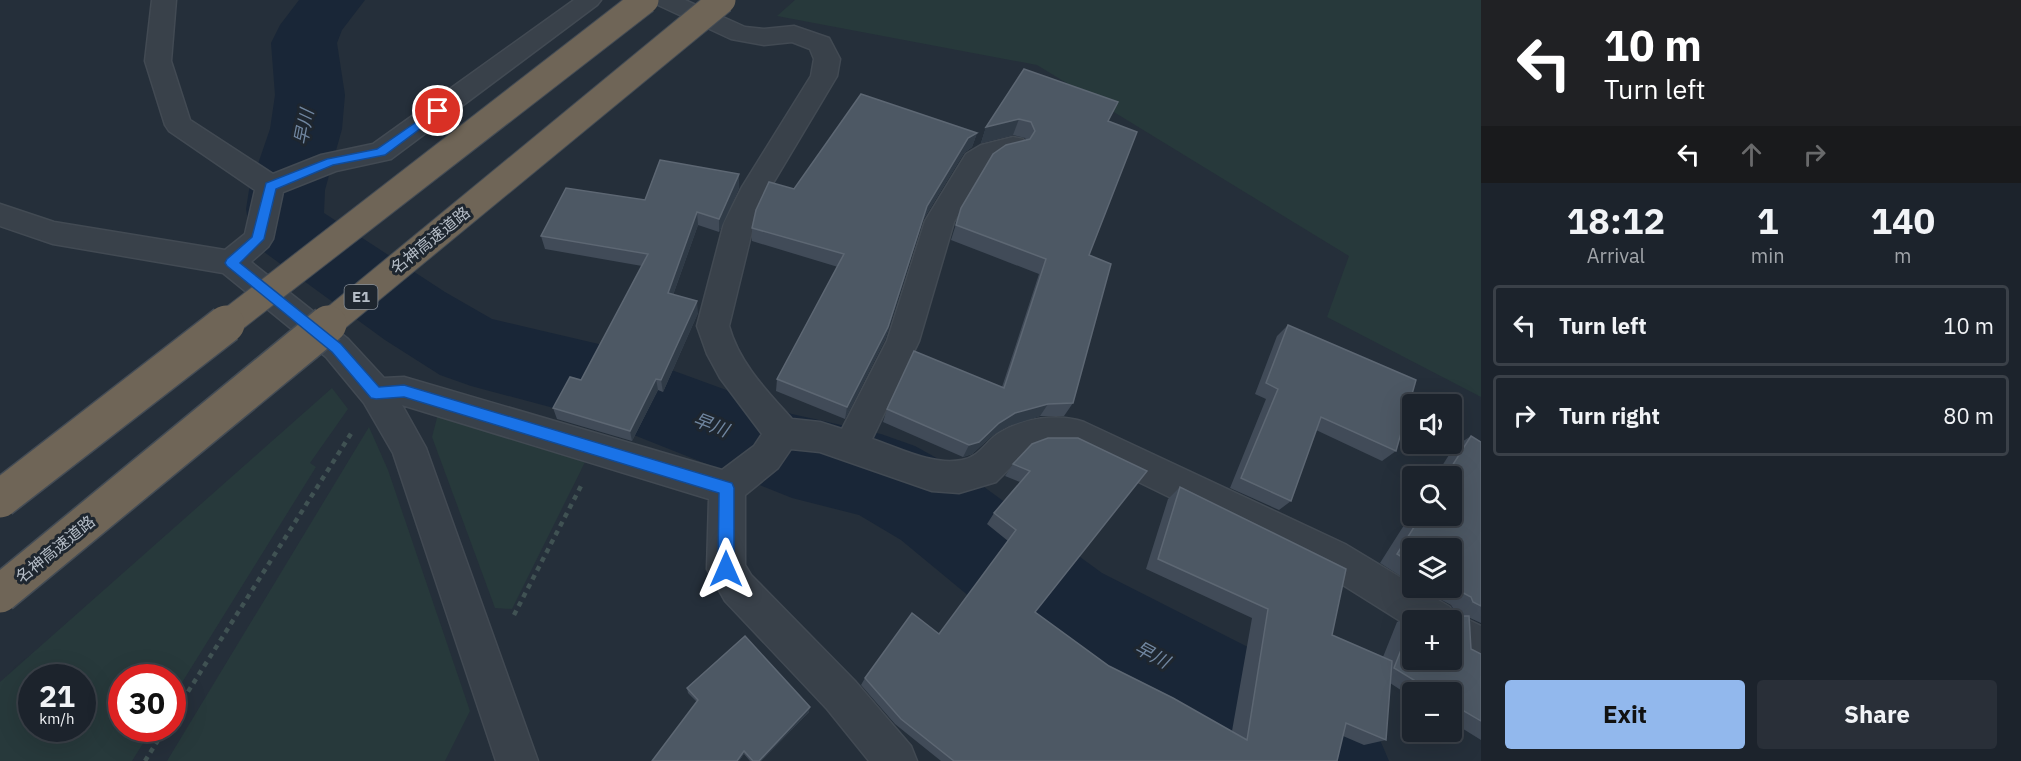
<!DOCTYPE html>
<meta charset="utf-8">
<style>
:root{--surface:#1c232c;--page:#292f38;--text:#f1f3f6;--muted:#a0a4a9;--line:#3a4048;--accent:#92b8ed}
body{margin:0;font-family:"IBM Plex Sans","Noto Sans JP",sans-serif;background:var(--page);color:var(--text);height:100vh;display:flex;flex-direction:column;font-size:22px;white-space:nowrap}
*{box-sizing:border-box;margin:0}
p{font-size:20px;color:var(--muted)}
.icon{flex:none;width:33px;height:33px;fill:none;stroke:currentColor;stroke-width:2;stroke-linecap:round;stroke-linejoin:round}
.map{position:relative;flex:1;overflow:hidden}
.sheet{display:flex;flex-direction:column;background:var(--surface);width:540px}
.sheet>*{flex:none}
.banner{background:#202124;color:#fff;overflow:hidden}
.controls{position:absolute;left:1402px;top:394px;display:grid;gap:12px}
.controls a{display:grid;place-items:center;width:60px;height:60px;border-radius:6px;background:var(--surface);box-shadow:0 6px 24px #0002,0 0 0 2px var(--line);font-size:30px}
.speed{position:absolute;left:18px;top:664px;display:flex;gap:12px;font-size:30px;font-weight:700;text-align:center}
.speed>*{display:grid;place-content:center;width:78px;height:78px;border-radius:50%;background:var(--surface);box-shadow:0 6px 24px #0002,0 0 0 2px var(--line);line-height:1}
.speed small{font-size:15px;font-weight:400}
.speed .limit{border:9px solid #d22;background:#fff;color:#111}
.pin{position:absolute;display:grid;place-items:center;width:51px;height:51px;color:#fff;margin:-26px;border:3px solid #fff;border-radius:50%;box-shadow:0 2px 6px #0007}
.me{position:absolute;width:66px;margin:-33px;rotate:0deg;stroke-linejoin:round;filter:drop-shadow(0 0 4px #0008)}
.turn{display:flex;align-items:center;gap:21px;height:126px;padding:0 24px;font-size:27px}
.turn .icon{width:78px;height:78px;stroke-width:2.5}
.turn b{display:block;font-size:42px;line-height:51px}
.lanes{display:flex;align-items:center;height:57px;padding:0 24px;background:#0003;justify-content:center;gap:30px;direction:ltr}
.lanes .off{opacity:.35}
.eta{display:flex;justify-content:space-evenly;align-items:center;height:102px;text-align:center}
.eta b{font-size:36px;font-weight:700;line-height:42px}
.cta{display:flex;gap:12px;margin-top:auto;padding:12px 24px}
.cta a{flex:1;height:69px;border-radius:6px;background:var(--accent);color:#111;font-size:24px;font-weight:700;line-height:69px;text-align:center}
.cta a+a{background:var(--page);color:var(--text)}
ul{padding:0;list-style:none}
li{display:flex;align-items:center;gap:18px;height:81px;margin:0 12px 9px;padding:0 12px;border:3px solid var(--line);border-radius:6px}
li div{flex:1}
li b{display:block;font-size:22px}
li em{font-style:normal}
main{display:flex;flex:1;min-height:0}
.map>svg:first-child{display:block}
</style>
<main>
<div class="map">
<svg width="1481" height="761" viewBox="0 0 1481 761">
<rect width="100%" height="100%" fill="#252f3a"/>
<g fill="#27393b" fill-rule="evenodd">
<path d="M 795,0 L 1481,0 L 1481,397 L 1327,317 L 1349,256 L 1037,65 L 777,16 Z"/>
<path d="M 332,388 L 348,409 L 310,463 L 316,467 L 173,697 L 172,678 L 122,678 L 122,729 L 152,729 L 132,761 L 0,761 L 0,682 ZM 32,678 L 82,678 L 82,729 L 32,729 Z"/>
<path d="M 438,414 L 586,460 L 512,609 L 495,608 L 432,437 Z"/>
<path d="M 369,427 L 388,470 L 470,711 L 445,761 L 167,761 Z"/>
</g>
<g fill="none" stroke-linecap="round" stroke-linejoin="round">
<path fill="#192637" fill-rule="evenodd" d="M 299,0 L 365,0 L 342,30 L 337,43 L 345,95 L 342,129 L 325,190 L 324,213 L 445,292 L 492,319 L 603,345 L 792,414 L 881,434 L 915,446 L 969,476 L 1102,573 L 1319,683 L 1372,721 L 1389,761 L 1240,761 L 1028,645 L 901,540 L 859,515 L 792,498 L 591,418 L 471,386 L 440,375 L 385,340 L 260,249 L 249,228 L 246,209 L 249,190 L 270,129 L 275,95 L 271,43 L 280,25 Z"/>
<g stroke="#424a53" stroke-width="3">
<path id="minor" d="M 152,0 L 176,0 L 171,61 L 190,120 L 273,174 L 321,155 L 373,144 L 574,0 L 601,0 L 597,5 L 391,159 L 336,171 L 283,192 L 273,239 L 268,247 L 251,262 L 348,339 L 384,378 L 404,377 L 722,470 L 754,446 L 762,434 L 720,378 L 707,354 L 697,326 L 724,223 L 742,187 L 811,76 L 814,59 L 810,49 L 792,42 L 764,45 L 731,39 L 658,5 L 654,0 L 685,0 L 745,27 L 764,29 L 794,26 L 829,38 L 840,59 L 837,76 L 766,195 L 754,223 L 729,326 C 739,363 767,391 792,419 L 820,422 L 842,429 L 887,341 L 925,221 L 966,154 L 981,145 L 1013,137 L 1023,139 L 1027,146 L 1023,153 L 1000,159 L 986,168 L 954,222 L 919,341 L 872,439 C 899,448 933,466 962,460 C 980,457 985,442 999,433 C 1023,418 1058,413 1084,422 L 1345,544 L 1413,585 L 1413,588 L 1418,588 L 1450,607 L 1452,612 L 1481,626 L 1481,669 L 1452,654 L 1452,621 L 1413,621 L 1413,629 L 1319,570 L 1069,448 L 1039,448 L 1023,455 L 996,482 L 959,493 L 932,491 L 820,452 L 791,449 L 778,468 L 745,495 L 745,565 L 751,575 L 855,681 L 911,746 L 917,761 L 869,761 L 827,709 L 725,601 L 707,569 L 709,499 L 402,405 L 426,448 L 538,761 L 496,761 L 393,453 L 364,403 L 326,357 L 223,273 L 53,244 L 0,226 L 0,204 L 54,222 L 225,250 L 245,234 L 255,190 L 169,131 L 165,125 L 145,61 Z"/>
</g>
<g stroke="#405253" stroke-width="4.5" stroke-dasharray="5 5" stroke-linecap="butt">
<path d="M 514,615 L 581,486"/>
<path d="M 172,717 L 352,432"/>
<path d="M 145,761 L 165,729"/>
</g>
<use href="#minor" fill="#39414a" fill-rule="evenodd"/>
<g stroke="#444c55" stroke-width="29" stroke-linecap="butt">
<g id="highway-bridge-far1">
<path d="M 224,326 L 645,0"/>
<path d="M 326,326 L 722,0"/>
</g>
</g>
<g stroke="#444c55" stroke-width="40" stroke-linecap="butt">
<g id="highway-bridge">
<path d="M 0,499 L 226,324"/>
<path d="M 0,594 L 328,324"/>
</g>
</g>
<use href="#highway-bridge-far1" stroke="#6f6557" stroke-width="27"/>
<use href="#highway-bridge" stroke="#6f6557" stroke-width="37"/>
</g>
<g fill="#414b58" fill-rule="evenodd">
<path d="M 1024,69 L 1109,122 L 1089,255 L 1073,403 L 1064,416 L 1040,416 L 1008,426 L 993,435 L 972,454 L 963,457 L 883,422 L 887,409 L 1002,387 L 1039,274 L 951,240 L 961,208 L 1026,140 L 1025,138 L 1013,135 L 981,143 L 986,127 Z"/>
<path d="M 977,133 L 972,147 L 964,153 L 923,220 L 885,340 L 845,419 L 776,391 L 777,379 L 838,267 L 752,241 L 752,228 L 794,189 Z"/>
<path d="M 739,188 L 719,232 L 698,225 L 673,295 L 698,313 L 663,392 L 658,390 L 632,441 L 557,419 L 553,408 L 581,380 L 642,266 L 545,249 L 541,236 L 645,200 Z"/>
<path d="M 1288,325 L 1396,451 L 1382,461 L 1316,430 L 1291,501 L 1279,510 L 1230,488 L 1266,399 L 1255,394 L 1277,336 Z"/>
<path d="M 1471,436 L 1481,442 L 1481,623 L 1470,618 L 1471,649 L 1481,654 L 1481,740 L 1452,722 L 1452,693 L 1413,693 L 1413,698 L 1390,683 L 1386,740 L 1364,745 L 1343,736 L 1337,761 L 941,761 L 895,724 L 861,685 L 865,678 L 939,634 L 1008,541 L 987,524 L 994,513 L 1020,482 L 1005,476 L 1013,464 L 1032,444 L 1035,612 L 1109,666 L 1232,731 L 1252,618 L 1146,569 L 1168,499 L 1180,487 L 1332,635 L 1383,657 L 1397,622 L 1415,614 L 1425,619 L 1434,616 L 1465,616 L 1454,610 L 1451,605 L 1419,588 L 1452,588 L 1452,549 L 1413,549 L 1413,584 L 1380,563 L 1413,511 L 1413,516 L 1452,516 L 1452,477 L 1435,477 L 1454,447 ZM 1413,621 L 1452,621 L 1413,660 Z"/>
<path d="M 687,688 L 809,712 L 761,761 L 750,761 L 744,754 L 739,761 L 652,761 L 697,702 L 688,693 Z"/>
</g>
<g fill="#303b47">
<path d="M 1019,119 L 1013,135 L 981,143 L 986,127 Z"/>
<path d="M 977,133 L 972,147 L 964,153 L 923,220 L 885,340 L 845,419 L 847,407 L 927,206 L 968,138 Z"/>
<path d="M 739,174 L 739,188 L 719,232 L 719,219 Z"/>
<path d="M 697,212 L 698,225 L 669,306 L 668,293 Z"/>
<path d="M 697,301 L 698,313 L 663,392 L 661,380 Z"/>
<path d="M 656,379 L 658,390 L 632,441 L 630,431 Z"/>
<path d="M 1048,404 L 1040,416 L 1008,426 L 993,435 L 972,454 L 963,457 L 969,445 L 999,423 L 1015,413 Z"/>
<path d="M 810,707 L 809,712 L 761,761 L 759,761 Z"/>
<path d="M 744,751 L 744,754 L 739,761 L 737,761 Z"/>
</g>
<g fill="#4d5864" stroke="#5d6773" stroke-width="1.5">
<path d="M 1024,69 L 1118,102 L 1108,121 L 1137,132 L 1089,255 L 1111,264 L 1073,403 L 1048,404 L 1015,413 L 999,423 L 979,442 L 969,445 L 887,409 L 914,351 L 1004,388 L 1046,259 L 956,225 L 961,208 L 993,154 L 1006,145 L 1030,139 L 1035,131 L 1031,122 L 1019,119 L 986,127 Z"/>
<path d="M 861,94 L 977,133 L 968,138 L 927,206 L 888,327 L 847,407 L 777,379 L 844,254 L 752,228 L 756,210 L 769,182 L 794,189 Z"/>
<path d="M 660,160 L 739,174 L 719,219 L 697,212 L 668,293 L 697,301 L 661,380 L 656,379 L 630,431 L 553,408 L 570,377 L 581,380 L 648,254 L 541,236 L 566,188 L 645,200 Z"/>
<path d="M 1288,325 L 1416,380 L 1396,451 L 1321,417 L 1291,501 L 1241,478 L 1278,389 L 1266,383 Z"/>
<path d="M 1471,436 L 1481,442 L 1481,606 L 1473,602 L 1471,597 L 1452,587 L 1452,549 L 1413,549 L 1413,564 L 1397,554 L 1421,516 L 1452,516 L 1452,477 L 1445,477 Z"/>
<path d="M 1048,438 L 1078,438 L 1147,471 L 1035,612 L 1109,666 L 1173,698 L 1247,740 L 1268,609 L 1158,559 L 1180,487 L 1346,569 L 1332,635 L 1392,661 L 1386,740 L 1346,723 L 1337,761 L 954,761 L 901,719 L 865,678 L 912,613 L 939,634 L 1016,530 L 994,513 L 1030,471 L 1013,464 L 1032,444 Z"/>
<path d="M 1415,614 L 1427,621 L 1413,621 L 1413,660 L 1452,660 L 1452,621 L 1433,621 L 1434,616 L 1469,616 L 1471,649 L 1481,654 L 1481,721 L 1452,704 L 1452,693 L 1435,693 L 1394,668 Z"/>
<path d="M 745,636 L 810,707 L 759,761 L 753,761 L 744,751 L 737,761 L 652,761 L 698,700 L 687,688 Z"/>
</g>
<path fill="#1a73e8" stroke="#114b97" stroke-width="1.5" d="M 438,107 L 441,108 L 441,113 L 385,155 L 333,165 L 276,189 L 264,239 L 240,263 L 341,344 L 379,387 L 404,385 L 732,483 L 734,488 L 734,569 L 732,574 L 726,576 L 721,574 L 718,569 L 719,493 L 404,397 L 376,399 L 371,398 L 332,352 L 227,266 L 225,263 L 227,259 L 252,237 L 266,183 L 327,159 L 377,149 Z"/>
<g text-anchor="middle" stroke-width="6" stroke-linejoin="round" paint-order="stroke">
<rect fill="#1e262f" stroke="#878f99" stroke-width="1.5" x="344.5" y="285" width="33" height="24" rx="4.5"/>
<g font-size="15" font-weight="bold" fill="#b4bcc6">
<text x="361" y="302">E1</text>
</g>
<g font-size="16" fill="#b4bcc6" stroke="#1e262f">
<text transform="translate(430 240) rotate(-39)" y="6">名神高速道路</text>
<text transform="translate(55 549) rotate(-39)" y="6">名神高速道路</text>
</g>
<g font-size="18" font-style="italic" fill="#7187a1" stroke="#1e262f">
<text transform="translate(304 127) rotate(-79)" y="6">早川</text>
<text transform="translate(711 425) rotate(21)" y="6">早川</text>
<text transform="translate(1152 655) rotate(28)" y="6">早川</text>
</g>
</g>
</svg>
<div class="controls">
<a><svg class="icon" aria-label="sound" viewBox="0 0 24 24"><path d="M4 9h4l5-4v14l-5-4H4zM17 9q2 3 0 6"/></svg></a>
<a><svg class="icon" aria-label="search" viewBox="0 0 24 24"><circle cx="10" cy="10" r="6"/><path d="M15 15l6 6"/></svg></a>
<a><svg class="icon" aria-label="layers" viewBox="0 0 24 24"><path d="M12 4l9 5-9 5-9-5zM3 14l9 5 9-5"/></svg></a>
<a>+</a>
<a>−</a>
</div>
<div class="speed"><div>21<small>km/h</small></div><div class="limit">30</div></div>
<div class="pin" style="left:438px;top:111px;background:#d93025"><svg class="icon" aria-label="arrive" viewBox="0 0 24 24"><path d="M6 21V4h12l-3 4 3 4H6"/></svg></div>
<svg class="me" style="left:726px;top:569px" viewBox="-20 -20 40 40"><path d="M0-17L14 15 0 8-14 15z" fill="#1a73e8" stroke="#fff" stroke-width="4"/></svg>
</div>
<section class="sheet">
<div class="banner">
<div class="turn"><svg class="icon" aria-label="left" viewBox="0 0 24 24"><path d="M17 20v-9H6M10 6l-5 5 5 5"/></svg><div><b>10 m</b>Turn left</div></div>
<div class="lanes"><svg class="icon" aria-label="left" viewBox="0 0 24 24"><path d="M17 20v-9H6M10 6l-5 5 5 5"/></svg><svg class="icon off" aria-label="ahead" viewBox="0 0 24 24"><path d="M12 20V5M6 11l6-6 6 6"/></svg><svg class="icon off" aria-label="right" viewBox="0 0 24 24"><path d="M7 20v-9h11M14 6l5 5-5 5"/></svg></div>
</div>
<div class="eta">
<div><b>18:12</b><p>Arrival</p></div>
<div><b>1</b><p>min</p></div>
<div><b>140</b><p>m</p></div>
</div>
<ul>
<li><svg class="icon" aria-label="left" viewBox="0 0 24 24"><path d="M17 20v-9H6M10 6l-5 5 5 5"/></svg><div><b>Turn left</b></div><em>10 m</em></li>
<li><svg class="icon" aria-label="right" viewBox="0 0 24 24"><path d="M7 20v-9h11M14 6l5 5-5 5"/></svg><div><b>Turn right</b></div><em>80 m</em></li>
</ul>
<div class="cta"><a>Exit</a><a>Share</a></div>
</section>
</main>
